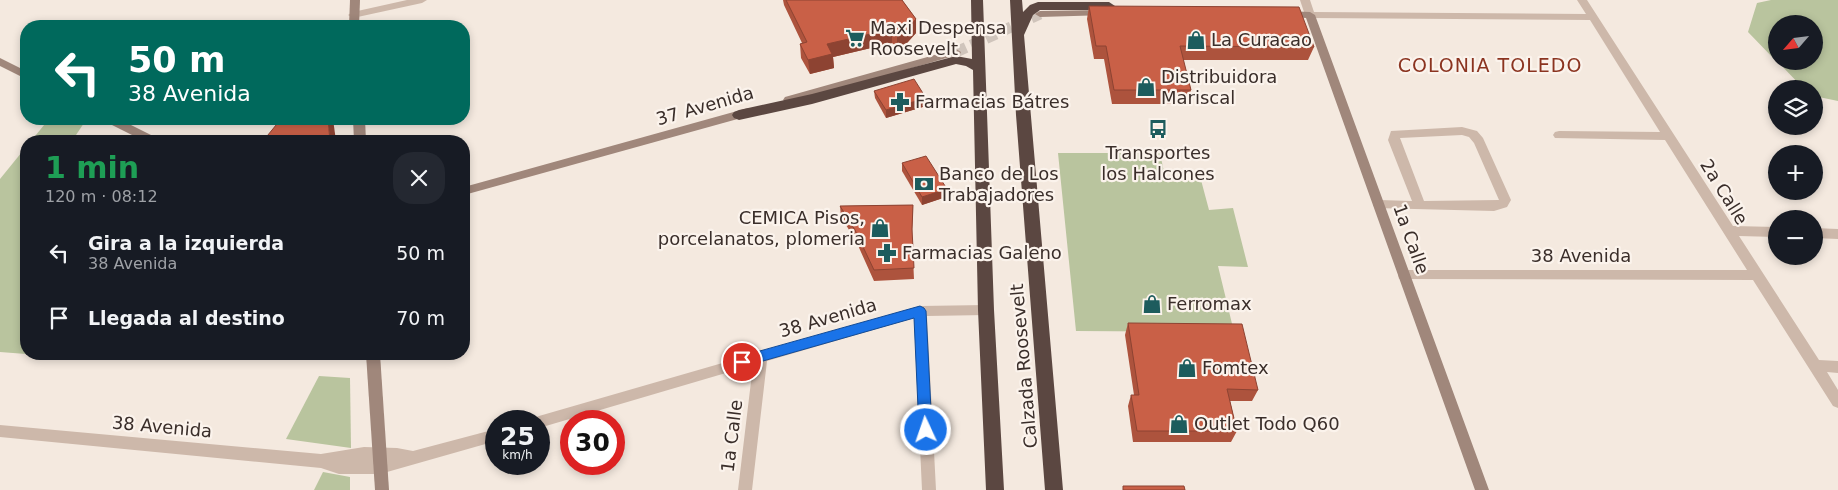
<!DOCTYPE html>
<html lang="es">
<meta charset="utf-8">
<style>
:root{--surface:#171b24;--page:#242831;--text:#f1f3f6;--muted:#9ea1a6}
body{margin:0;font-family:"DejaVu Sans",sans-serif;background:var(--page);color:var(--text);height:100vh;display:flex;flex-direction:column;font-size:19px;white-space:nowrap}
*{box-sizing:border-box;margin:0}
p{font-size:16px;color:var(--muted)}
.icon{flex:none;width:28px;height:28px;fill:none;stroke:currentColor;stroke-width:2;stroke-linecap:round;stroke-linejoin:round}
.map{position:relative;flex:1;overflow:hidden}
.sheet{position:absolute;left:20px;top:135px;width:450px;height:225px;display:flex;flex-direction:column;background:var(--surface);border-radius:20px;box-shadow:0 2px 8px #0003}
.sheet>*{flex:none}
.hud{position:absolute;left:20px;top:20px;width:450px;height:105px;border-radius:20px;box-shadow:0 2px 8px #0003;background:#00695c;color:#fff;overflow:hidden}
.needle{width:32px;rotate:242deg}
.buttons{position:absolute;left:1768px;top:15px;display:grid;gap:10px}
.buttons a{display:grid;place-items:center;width:55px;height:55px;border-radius:50%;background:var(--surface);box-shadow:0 2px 8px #0003;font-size:25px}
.speed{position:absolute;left:485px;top:410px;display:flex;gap:10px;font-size:25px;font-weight:700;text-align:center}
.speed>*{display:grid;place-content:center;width:65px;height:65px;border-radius:50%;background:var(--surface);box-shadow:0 2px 8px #0003;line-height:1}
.speed small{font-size:12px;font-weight:400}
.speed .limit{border:8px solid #d22;background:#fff;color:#111}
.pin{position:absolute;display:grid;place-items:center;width:42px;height:42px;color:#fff;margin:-21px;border:2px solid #fff;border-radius:50%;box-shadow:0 1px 5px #0007}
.me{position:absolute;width:55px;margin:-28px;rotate:357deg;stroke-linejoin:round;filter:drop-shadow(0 0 4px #0008)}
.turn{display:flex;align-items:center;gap:18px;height:105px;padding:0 25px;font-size:22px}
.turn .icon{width:65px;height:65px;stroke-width:2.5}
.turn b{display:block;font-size:35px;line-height:42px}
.round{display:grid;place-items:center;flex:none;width:52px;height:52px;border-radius:20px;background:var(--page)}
.summary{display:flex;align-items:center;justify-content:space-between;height:85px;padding:0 25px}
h1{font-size:30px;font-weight:800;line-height:38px;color:#1e9e55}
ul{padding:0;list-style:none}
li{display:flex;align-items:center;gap:15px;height:65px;padding:0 25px}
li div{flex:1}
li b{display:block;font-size:19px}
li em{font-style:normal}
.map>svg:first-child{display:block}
</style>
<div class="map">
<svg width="1838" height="490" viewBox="0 0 1838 490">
<rect width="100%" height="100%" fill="#f4e9df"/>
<g fill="#b9c49e">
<path d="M 1771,0 L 1838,0 L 1838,101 L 1814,96 L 1814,89 L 1804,89 L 1777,61 L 1814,61 L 1814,24 L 1776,24 L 1776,61 L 1748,32 L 1757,3 Z"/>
<path d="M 49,119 L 73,119 L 84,123 L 72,141 L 31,141 Z"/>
<path d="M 26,147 L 26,354 L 0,352 L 0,179 Z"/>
<path d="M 1058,153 L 1160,153 L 1166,182 L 1201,180 L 1209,210 L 1233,208 L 1248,267 L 1218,266 L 1234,332 L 1076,331 Z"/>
<path d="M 319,376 L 350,378 L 351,448 L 286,439 Z"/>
<path d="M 323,472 L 350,477 L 350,490 L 314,490 Z"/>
</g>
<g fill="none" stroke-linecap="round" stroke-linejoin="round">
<path stroke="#cfc4bb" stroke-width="11" stroke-dasharray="11 5.5" stroke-linecap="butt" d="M 956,52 L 1040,14"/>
<g fill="#cdb8aa" fill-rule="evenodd">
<path d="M 407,0 L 427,0 L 422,3 L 353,18 L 348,15 L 353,12 Z"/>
<path d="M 1300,0 L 1310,0 L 1314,12 L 1586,14 L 1577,0 L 1587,0 L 1733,226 L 1776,227 L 1776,237 L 1739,236 L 1819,360 L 1838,361 L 1838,373 L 1827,372 L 1838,390 L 1838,408 L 1833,406 L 1753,280 L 1399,279 L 1398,275 L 1399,271 L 1404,270 L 1747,270 L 1665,140 L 1555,138 L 1553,135 L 1555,132 L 1559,131 L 1660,132 L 1590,20 L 1310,18 L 1305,15 Z"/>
<path d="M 1462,127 L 1477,131 L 1483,138 L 1511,200 L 1507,207 L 1494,211 L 1375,208 L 1373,205 L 1375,202 L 1379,200 L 1412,201 L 1388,140 L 1391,131 ZM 1462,135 L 1469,137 L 1474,143 L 1499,200 L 1424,201 L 1400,138 Z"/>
<path d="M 1814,228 L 1838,229 L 1838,239 L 1814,238 Z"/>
<path d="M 986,305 L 991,306 L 993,310 L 991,314 L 986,315 L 927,316 L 936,490 L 922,490 L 914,318 L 767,361 L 752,490 L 738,490 L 753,365 L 539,428 L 539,421 L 532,421 L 534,418 L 539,416 L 920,306 Z"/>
<path d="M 0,425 L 321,454 L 364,447 L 397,448 L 413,451 L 496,429 L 496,441 L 380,474 L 339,474 L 321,468 L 0,437 Z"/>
</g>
<g fill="#a0877b" fill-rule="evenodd">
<path d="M 350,0 L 360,0 L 359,26 L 349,26 Z"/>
<path d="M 1103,10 L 1107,11 L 1107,15 L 1040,17 L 1035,14 L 1040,11 Z"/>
<path d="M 1286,11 L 1310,12 L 1315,15 L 1489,490 L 1475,490 L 1306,18 L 1282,16 L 1282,12 Z"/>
<path d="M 956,49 L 961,52 L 960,54 L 789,104 L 783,100 L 785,97 Z"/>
<path d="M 0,58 L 26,71 L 26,79 L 0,66 Z"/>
<path d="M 748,108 L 754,112 L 752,115 L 464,195 L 464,187 Z"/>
<path d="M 104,119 L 119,119 L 157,138 L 159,141 L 144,141 L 106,122 Z"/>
<path d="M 353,119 L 365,119 L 366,141 L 354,141 Z"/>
<path d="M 366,354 L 380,354 L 389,490 L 375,490 Z"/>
</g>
<g fill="#5b4741" fill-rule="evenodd">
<path d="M 971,0 L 983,0 L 994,310 L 1004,490 L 986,490 L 978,310 L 973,70 L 966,66 L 956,64 L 812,104 L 739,120 L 734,118 L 732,115 L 734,112 L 739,110 L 812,94 L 956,56 L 972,59 Z"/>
<path d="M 1010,0 L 1022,0 L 1023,12 L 1030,5 L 1038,2 L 1109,2 L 1115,6 L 1109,10 L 1040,10 L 1033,15 L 1024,35 L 1063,490 L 1045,490 L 1016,115 Z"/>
</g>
</g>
<g fill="#ad533d">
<path d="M 783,0 L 902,0 L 916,19 L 916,33 L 907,43 L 897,47 L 892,43 L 833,57 L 834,68 L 810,74 L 801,58 L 800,44 L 802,43 L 784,5 Z"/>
<path d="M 1089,6 L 1314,47 L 1308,60 L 1183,60 L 1191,90 L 1187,104 L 1112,104 L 1104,59 L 1094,59 L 1087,19 Z"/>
<path d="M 874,91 L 926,106 L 886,118 L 875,98 Z"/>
<path d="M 902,163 L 946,197 L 922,205 L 902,171 Z"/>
<path d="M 913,205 L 912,236 L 914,279 L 874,281 L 856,241 L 841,217 L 840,206 Z"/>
<path d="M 1128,323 L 1258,390 L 1252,401 L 1230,401 L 1237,431 L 1231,442 L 1133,442 L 1128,406 L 1131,395 L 1134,395 L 1125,335 Z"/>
</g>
<g fill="#8d4332">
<path d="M 916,19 L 916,33 L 907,43 L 897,47 L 897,33 Z"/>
<path d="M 892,29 L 892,43 L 833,57 L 834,68 L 810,74 L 808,60 L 827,44 Z"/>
<path d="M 926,98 L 926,106 L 886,118 L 886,110 Z"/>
<path d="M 328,119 L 333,119 L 336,141 L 330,141 Z"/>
<path d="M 947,189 L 946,197 L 922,205 L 922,197 Z"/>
</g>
<g fill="#c96047" stroke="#8d4332">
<path d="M 786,0 L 902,0 L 916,19 L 907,29 L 897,33 L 892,29 L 827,44 L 832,54 L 808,60 L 800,44 L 807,42 Z"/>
<path d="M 1089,6 L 1299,7 L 1314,47 L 1180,46 L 1191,90 L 1114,90 L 1106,46 L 1096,46 Z"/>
<path d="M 914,79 L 926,98 L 886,110 L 874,91 Z"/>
<path d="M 281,119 L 328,119 L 330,141 L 263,141 Z"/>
<path d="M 926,156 L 947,189 L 922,197 L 902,163 Z"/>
<path d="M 913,205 L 912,229 L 914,268 L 874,270 L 855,230 L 840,206 Z"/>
<path d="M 1128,323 L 1242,324 L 1258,390 L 1227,389 L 1237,431 L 1137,431 L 1131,395 L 1139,395 Z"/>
<path d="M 1123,486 L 1184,486 L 1185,490 L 1123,490 Z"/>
</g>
<path fill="#1a73e8" stroke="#114b97" d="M 920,306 L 924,308 L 926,311 L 932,430 L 930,435 L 926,436 L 921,435 L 919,430 L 914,318 L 742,367 L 738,365 L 736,362 L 738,358 L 742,356 Z"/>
<defs>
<g id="supermarket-bare" transform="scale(1.5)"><path d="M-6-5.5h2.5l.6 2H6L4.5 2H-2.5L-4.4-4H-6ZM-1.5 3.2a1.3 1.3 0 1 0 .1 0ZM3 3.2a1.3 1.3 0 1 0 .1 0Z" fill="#1d5c5d" stroke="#fbf3ec" stroke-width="2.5" paint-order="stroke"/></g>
<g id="shop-bare" transform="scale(1.5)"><path d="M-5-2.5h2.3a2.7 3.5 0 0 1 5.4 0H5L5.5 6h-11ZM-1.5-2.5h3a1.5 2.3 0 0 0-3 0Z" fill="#1d5c5d" stroke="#fbf3ec" stroke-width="2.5" paint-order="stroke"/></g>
<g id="pharmacy-bare" transform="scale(1.5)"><path d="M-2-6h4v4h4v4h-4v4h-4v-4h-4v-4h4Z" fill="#1d5c5d" stroke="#fbf3ec" stroke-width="2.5" paint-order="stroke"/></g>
<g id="bus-bare" transform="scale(1.5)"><path d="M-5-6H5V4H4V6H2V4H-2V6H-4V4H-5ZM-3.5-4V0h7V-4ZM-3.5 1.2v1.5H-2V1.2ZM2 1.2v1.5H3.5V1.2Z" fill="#1d5c5d" stroke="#fbf3ec" stroke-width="2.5" paint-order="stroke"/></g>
<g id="bank-bare" transform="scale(1.5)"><path d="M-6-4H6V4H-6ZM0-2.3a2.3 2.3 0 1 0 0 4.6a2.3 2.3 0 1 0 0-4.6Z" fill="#1d5c5d" stroke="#fbf3ec" stroke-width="2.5" paint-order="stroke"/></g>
</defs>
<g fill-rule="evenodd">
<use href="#supermarket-bare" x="855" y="38"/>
<use href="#shop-bare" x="1196" y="40"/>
<use href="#shop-bare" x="1146" y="87"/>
<use href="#pharmacy-bare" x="900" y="102"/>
<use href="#bus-bare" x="1158" y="129"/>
<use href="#bank-bare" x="924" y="184"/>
<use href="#shop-bare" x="880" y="228"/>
<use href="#pharmacy-bare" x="887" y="253"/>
<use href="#shop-bare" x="1152" y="304"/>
<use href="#shop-bare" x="1187" y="368"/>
<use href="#shop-bare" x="1179" y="424"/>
</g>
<g text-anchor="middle" stroke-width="4.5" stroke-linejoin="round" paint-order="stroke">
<g font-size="18" fill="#3a2e2a" stroke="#fbf3ec" text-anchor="start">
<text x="870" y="34">Maxi Despensa<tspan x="870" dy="21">Roosevelt</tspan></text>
<text x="1211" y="46">La Curacao</text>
<text x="1161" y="83">Distribuidora<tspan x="1161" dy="21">Mariscal</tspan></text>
<text x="915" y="108">Farmacias Bátres</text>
<text x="1158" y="159" text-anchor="middle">Transportes<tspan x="1158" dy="21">los Halcones</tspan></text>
<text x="939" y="180">Banco de Los<tspan x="939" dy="21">Trabajadores</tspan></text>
<text x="865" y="224" text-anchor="end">CEMICA Pisos,<tspan x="865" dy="21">porcelanatos, plomeria</tspan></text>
<text x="902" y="259">Farmacias Galeno</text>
<text x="1167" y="310">Ferromax</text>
<text x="1202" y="374">Fomtex</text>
<text x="1194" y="430">Outlet Todo Q60</text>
</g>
<g font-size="18" fill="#3a2e2a" stroke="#fbf3ec">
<text transform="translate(705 106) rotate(-16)" y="6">37 Avenida</text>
<text transform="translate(1724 192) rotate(58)" y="6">2a Calle</text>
<text transform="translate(1411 239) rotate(70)" y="6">1a Calle</text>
<text x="1581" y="262">38 Avenida</text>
<text transform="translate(828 318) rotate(-16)" y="6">38 Avenida</text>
<text transform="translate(1024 366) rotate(-95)" y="6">Calzada Roosevelt</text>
<text transform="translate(162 427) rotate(5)" y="6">38 Avenida</text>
<text transform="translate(732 436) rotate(-83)" y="6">1a Calle</text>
</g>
<g font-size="19" letter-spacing="1" fill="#8b3420" stroke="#fbf3ec">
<text x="1490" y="72">COLONIA TOLEDO</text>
</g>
</g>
</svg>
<div class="buttons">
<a><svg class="needle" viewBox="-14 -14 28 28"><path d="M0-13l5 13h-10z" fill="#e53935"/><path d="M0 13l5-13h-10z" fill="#9ea1a6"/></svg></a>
<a><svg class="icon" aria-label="layers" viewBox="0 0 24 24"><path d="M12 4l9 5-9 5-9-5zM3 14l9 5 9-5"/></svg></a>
<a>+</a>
<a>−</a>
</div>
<div class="speed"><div>25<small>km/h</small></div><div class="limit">30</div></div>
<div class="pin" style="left:742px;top:362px;background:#d93025"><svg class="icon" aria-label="arrive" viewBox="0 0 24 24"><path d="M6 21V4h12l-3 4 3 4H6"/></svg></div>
<svg class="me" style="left:926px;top:430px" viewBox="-20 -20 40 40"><circle r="17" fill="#1a73e8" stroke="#fff" stroke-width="3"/><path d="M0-11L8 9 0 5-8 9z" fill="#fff"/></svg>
<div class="hud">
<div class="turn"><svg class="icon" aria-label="left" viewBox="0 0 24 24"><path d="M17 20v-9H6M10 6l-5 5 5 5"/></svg><div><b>50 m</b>38 Avenida</div></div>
</div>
<section class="sheet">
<div class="summary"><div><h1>1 min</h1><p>120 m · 08:12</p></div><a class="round"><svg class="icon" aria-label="close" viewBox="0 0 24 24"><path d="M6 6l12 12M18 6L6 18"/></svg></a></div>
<ul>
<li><svg class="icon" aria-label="left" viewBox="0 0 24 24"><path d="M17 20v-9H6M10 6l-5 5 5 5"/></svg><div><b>Gira a la izquierda</b><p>38 Avenida</p></div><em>50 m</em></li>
<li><svg class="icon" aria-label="arrive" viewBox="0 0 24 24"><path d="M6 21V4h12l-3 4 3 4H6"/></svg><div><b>Llegada al destino</b></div><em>70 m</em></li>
</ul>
</section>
</div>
